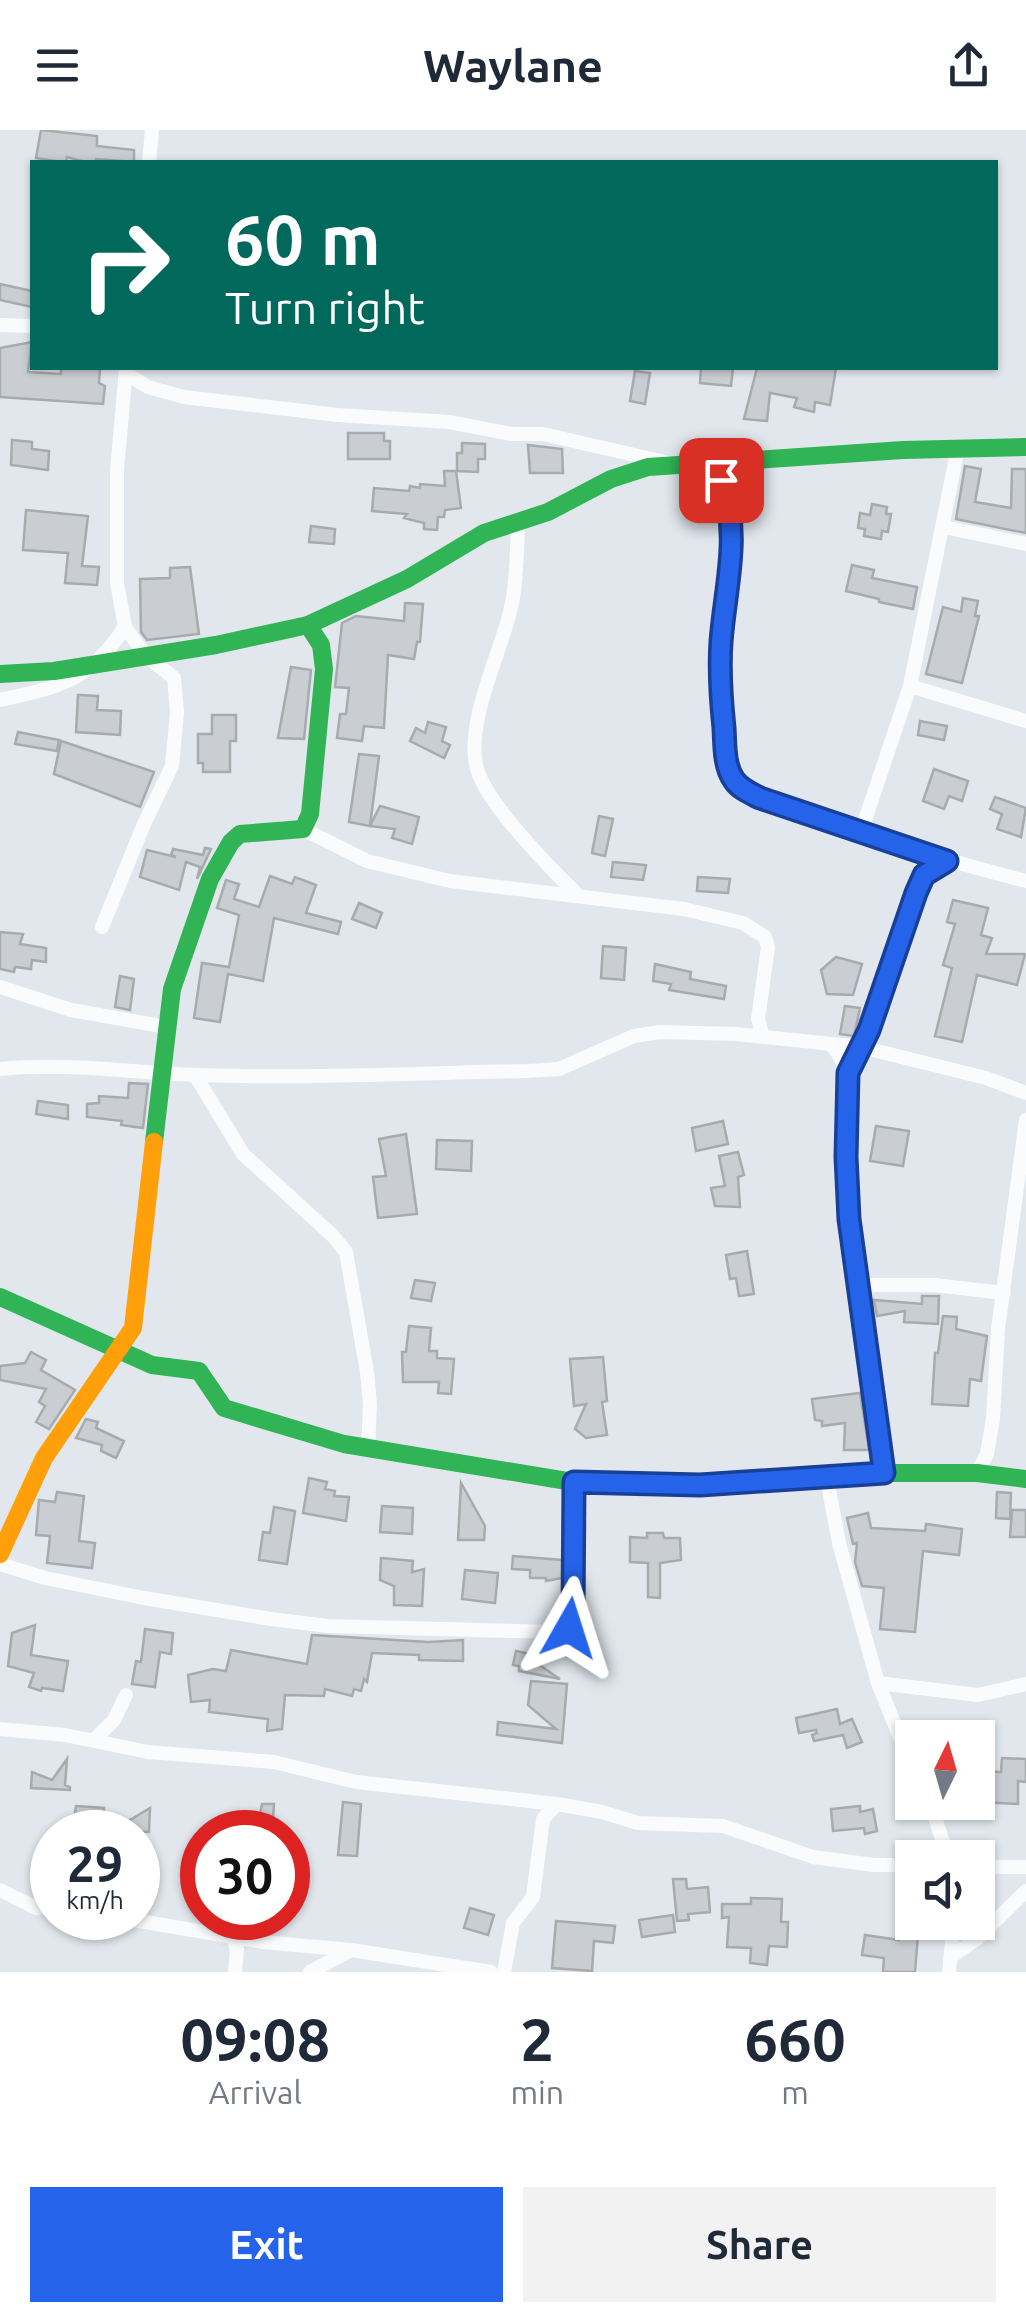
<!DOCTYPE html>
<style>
:root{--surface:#fff;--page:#f2f2f3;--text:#1f2937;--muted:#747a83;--accent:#2563eb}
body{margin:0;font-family:Ubuntu,sans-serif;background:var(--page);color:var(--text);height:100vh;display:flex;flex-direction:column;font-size:38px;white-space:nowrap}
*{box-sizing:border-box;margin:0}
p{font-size:32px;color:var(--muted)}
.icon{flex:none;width:55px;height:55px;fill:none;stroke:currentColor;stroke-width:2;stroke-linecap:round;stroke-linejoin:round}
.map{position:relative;height:1842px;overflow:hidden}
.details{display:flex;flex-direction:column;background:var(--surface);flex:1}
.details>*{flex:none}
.guide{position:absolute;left:30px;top:30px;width:968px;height:210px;border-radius:0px;box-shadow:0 2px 8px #0004;background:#00695c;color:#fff;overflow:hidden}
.needle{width:65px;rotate:5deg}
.controls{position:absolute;left:895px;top:1590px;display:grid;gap:20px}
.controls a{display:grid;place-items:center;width:100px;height:100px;border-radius:0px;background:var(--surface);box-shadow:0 2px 8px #0004;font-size:50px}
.speed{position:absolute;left:30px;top:1680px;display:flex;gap:20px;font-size:50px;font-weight:700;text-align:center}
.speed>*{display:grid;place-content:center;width:130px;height:130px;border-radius:50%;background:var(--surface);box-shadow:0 2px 8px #0004;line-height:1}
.speed small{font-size:25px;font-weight:400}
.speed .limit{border:15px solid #d22;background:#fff;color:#111}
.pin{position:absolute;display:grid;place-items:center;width:85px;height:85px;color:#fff;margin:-42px;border-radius:20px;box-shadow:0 5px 15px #0006}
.me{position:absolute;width:110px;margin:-55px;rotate:6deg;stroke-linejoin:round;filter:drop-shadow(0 0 8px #0008)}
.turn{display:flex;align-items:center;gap:35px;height:210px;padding:0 30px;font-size:45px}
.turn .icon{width:130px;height:130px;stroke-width:2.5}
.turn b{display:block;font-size:70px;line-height:85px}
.eta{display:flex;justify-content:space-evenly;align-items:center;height:170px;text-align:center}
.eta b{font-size:60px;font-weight:700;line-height:70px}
.cta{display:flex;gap:20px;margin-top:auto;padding:20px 30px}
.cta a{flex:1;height:115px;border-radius:0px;background:var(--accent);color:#fff;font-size:40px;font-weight:700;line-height:115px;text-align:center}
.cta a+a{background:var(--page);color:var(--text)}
header{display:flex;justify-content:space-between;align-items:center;height:130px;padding:0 30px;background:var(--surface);font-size:45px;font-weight:700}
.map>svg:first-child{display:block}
</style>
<header><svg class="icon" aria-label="menu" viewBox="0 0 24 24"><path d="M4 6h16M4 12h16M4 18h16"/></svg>Waylane<svg class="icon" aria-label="share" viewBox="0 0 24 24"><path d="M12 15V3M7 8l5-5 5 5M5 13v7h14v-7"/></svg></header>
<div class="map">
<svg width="1026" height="1842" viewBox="0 0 1026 1842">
<rect width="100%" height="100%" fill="#e1e7ec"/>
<g fill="#caced2" stroke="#a7abae" stroke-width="2.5">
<path d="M 41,0 L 97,6 L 97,16 L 134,20 L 134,32 L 96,29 L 96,32 L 85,32 L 67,27 L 66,32 L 61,32 L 36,28 Z"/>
<path d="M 0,154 L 32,161 L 32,177 L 0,170 Z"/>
<path d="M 32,212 L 28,242 L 61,244 L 61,238 L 100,238 L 99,253 L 105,256 L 103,274 L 0,267 L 0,218 Z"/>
<path d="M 701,238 L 733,238 L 731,256 L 700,253 Z"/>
<path d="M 757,238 L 836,238 L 830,275 L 815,272 L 814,282 L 794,277 L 797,268 L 770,263 L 767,291 L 744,289 Z"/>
<path d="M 635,241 L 650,243 L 645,274 L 630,271 Z"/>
<path d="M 348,303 L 384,303 L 384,311 L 390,311 L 390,329 L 348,329 Z"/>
<path d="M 12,310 L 32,312 L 32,319 L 49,321 L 48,340 L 11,335 Z"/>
<path d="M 462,313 L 485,314 L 485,329 L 478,329 L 478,342 L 457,341 L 457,323 L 462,323 Z"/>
<path d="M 528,315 L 562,319 L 563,343 L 530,343 Z"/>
<path d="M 965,336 L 981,339 L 975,372 L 1011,378 L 1012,339 L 1026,339 L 1026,403 L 956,389 Z"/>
<path d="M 444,341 L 456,341 L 461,378 L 445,380 L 444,387 L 438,387 L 437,400 L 424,399 L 424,393 L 404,388 L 407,384 L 372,381 L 374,358 L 409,361 L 410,356 L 420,358 L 420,354 L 445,356 Z"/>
<path d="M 708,369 L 715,369 L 719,392 L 698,392 L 694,378 L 706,378 Z"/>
<path d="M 872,374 L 887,377 L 886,384 L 891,384 L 888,402 L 882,401 L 881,409 L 864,406 L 865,399 L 858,398 L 860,383 L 870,385 Z"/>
<path d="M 26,380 L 88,386 L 82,436 L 99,437 L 97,455 L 65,453 L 68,423 L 23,420 Z"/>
<path d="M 311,396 L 335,399 L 334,414 L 309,412 Z"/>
<path d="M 852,435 L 874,440 L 872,448 L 917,457 L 913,479 L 879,472 L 879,469 L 846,461 Z"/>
<path d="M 190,437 L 199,504 L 147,510 L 141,502 L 140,449 L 170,448 L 170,438 Z"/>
<path d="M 963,468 L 978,471 L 975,486 L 979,486 L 962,553 L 926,544 L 943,477 L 961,482 Z"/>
<path d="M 405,473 L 423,474 L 420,512 L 417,512 L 414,529 L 388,525 L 384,598 L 364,596 L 362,611 L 337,608 L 340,584 L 346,584 L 349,558 L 335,557 L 342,493 L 356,486 L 404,491 Z"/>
<path d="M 291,537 L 311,540 L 304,609 L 278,608 Z"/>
<path d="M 78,565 L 98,566 L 97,580 L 121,581 L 120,605 L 76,602 Z"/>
<path d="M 212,585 L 236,585 L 236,611 L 230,611 L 230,642 L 203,642 L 203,633 L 198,633 L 198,604 L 212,604 Z"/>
<path d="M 920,591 L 947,596 L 944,610 L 918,605 Z"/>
<path d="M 428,592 L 446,597 L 442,611 L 450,615 L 444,628 L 410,611 L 416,598 L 425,603 Z"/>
<path d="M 18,602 L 59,610 L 57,621 L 15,614 Z"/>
<path d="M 61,611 L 154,642 L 140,677 L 54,644 Z"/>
<path d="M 359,624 L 379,626 L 370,696 L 349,692 Z"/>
<path d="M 934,639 L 968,651 L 962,671 L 949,666 L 944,679 L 923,671 Z"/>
<path d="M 995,667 L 1026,678 L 1021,707 L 997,699 L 1002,684 L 990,679 Z"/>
<path d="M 380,676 L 419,687 L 412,714 L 392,708 L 395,699 L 370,696 Z"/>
<path d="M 599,686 L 613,689 L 605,726 L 592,723 Z"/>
<path d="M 205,718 L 211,719 L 197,749 L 200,737 L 186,732 L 179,760 L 140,747 L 147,720 L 176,727 L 171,725 L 173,719 L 203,725 Z"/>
<path d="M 613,732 L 646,735 L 643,750 L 611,747 Z"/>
<path d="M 270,746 L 292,754 L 295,747 L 316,755 L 306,783 L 341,792 L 338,804 L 274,788 L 263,851 L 228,844 L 220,892 L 194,888 L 202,833 L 229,837 L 239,785 L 217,778 L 226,750 L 239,754 L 234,769 L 259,777 Z"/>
<path d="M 698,747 L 730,749 L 728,763 L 697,761 Z"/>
<path d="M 953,770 L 988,778 L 981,805 L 992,808 L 986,824 L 1025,824 L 1017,855 L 977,845 L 962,912 L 935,906 L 952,838 L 943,835 L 955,794 L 947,792 Z"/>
<path d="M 359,773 L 382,783 L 376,798 L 352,789 Z"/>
<path d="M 0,802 L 23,804 L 20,814 L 46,818 L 46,832 L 32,830 L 31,839 L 15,837 L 14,842 L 0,839 Z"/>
<path d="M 603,816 L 626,818 L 624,850 L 601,848 Z"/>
<path d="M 836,827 L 862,834 L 853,865 L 827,864 L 821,840 Z"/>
<path d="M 655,834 L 691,842 L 690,849 L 726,856 L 724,869 L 669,860 L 671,854 L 653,851 Z"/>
<path d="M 120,846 L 134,849 L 130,880 L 115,877 Z"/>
<path d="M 845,876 L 860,878 L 854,906 L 840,904 Z"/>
<path d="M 129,953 L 148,954 L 143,998 L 121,995 L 122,991 L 87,987 L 87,974 L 99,973 L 99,966 L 128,968 Z"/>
<path d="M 38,971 L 68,975 L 68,989 L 36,984 Z"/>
<path d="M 723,991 L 728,1014 L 696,1021 L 692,998 Z"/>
<path d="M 876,996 L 909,1001 L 903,1036 L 870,1031 Z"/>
<path d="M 406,1004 L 417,1084 L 378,1088 L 373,1047 L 386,1046 L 379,1009 Z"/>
<path d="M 437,1010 L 472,1011 L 471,1041 L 436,1039 Z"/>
<path d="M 738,1022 L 744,1045 L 738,1047 L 740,1077 L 715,1076 L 711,1058 L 725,1056 L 719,1026 Z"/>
<path d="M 747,1121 L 754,1164 L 739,1166 L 736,1148 L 730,1149 L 726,1125 Z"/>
<path d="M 415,1150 L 435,1153 L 431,1171 L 411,1168 Z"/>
<path d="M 922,1166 L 939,1166 L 938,1194 L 904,1192 L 905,1181 L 877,1186 L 874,1170 L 922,1174 Z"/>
<path d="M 943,1186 L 957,1187 L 956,1199 L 987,1206 L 981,1251 L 970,1249 L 968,1276 L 932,1274 L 935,1223 L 938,1223 Z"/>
<path d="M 409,1196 L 431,1198 L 429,1221 L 437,1221 L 437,1228 L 454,1229 L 451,1264 L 438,1263 L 439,1252 L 403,1252 L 402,1222 L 406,1222 Z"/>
<path d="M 31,1222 L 46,1230 L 41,1240 L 75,1260 L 49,1299 L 36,1292 L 45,1276 L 39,1272 L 46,1259 L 0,1250 L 0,1236 L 25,1233 Z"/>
<path d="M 603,1227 L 607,1271 L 602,1272 L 607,1305 L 586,1308 L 575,1299 L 586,1274 L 574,1276 L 570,1229 Z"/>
<path d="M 860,1263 L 869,1320 L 844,1320 L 845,1293 L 822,1296 L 822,1291 L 815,1290 L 812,1269 Z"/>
<path d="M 86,1289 L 98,1292 L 96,1298 L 124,1311 L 116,1328 L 101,1321 L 102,1315 L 76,1308 Z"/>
<path d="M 309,1348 L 327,1352 L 325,1359 L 335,1361 L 334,1366 L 349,1367 L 346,1391 L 303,1383 Z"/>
<path d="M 461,1353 L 485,1396 L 484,1410 L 458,1410 Z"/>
<path d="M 57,1362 L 84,1366 L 79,1411 L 95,1413 L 92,1438 L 47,1433 L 50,1406 L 36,1405 L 39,1370 L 55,1372 Z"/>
<path d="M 997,1362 L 1011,1363 L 1010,1389 L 996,1388 Z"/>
<path d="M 382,1376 L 413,1378 L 412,1404 L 380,1402 Z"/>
<path d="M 274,1377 L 295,1381 L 287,1434 L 259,1430 L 263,1402 L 270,1403 Z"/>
<path d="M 1012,1380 L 1026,1380 L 1026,1407 L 1010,1407 Z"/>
<path d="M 868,1383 L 871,1398 L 925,1401 L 926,1394 L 962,1399 L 959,1425 L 923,1421 L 915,1502 L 880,1499 L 884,1458 L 862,1456 L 855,1432 L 857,1413 L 853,1414 L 847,1388 Z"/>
<path d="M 647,1403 L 663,1403 L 664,1408 L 680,1408 L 681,1430 L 660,1433 L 660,1468 L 648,1467 L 648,1433 L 630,1432 L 630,1407 L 647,1408 Z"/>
<path d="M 513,1426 L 562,1430 L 562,1448 L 546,1451 L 546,1448 L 530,1448 L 530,1440 L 512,1439 Z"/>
<path d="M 381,1428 L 413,1431 L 412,1442 L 424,1439 L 422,1476 L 394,1475 L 394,1456 L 380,1450 Z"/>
<path d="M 465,1440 L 498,1443 L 495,1473 L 462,1469 Z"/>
<path d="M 35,1495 L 31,1525 L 68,1531 L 63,1561 L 42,1558 L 41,1561 L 29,1557 L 34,1543 L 8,1536 L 12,1503 Z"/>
<path d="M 145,1499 L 173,1503 L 171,1524 L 160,1522 L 155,1557 L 132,1554 L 136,1531 L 141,1532 Z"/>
<path d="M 312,1505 L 428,1512 L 463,1510 L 463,1531 L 419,1530 L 419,1525 L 372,1523 L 367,1552 L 364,1549 L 361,1561 L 354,1559 L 352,1566 L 325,1559 L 324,1566 L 285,1565 L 282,1599 L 267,1601 L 268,1589 L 209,1582 L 210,1570 L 191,1572 L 188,1545 L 213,1539 L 226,1541 L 231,1520 L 307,1534 Z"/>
<path d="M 516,1521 L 530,1524 L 535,1532 L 560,1549 L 519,1541 L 519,1536 L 513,1535 Z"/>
<path d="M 531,1551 L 567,1554 L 562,1613 L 497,1605 L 498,1592 L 556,1599 L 528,1575 Z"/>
<path d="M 837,1579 L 840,1594 L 852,1589 L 862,1612 L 847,1618 L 843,1605 L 814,1611 L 812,1605 L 817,1603 L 816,1600 L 799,1603 L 796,1588 Z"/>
<path d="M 1002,1628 L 1026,1629 L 1026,1652 L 1018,1651 L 1018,1674 L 978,1672 L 978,1641 L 1001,1642 Z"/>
<path d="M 67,1629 L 65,1655 L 70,1657 L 70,1660 L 31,1658 L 32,1642 L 52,1650 Z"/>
<path d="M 343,1672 L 361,1674 L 357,1726 L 338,1725 Z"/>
<path d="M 262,1674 L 274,1674 L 272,1702 L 225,1698 L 225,1688 L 259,1689 Z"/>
<path d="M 76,1676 L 104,1678 L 103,1694 L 74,1691 Z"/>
<path d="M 860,1676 L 860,1682 L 873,1679 L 877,1701 L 865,1704 L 864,1698 L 833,1701 L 831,1679 Z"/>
<path d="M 150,1678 L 149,1702 L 129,1701 L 130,1690 Z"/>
<path d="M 673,1749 L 686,1749 L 687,1759 L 708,1757 L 710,1782 L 688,1784 L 689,1790 L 677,1791 Z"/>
<path d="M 751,1768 L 782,1769 L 781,1792 L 788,1792 L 787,1817 L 769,1816 L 767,1835 L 750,1833 L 751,1818 L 727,1817 L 729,1787 L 722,1788 L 722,1774 L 751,1774 Z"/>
<path d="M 470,1778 L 494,1785 L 488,1805 L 464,1798 Z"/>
<path d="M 673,1785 L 675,1802 L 642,1807 L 639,1790 Z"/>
<path d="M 556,1791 L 615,1796 L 613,1813 L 594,1811 L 592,1841 L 552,1838 Z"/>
<path d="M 901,1792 L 919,1792 L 915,1842 L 883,1842 L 884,1828 L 862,1825 L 865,1805 L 899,1810 Z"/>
</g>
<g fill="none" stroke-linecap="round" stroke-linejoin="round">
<g stroke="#fafbfc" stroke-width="14">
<path d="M 149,32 L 152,0"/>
<path d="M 0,195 L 32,196"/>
<path d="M 127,244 L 148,257 L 184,267 L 338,285 L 449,292 L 512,304 L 543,304 L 665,332"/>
<path d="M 711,333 C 739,379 731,422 725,473 C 721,509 715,620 732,648 C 750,677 981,740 1026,751"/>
<path d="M 518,392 C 517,417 517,443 513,468 C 505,517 464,589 477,639 C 487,674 550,738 577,764"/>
<path d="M 944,397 L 1026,414"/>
<path d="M 910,556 L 1026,591"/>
<path d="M 0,570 C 60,557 89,551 125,497"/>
<path d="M 303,699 L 367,731 L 450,751 L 684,779 L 743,793 L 765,807 L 768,817 L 758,889 L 763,907"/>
<path d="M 861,702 L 910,556 L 958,318"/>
<path d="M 102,797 L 144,694 L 172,636 L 177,582 L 174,548 L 145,525 L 125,497 L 117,453 L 117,341 L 126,238"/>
<path d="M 0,857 L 71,880 L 167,897"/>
<path d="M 830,914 C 857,940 847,980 846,1015 C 845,1124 866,1235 884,1343"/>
<path d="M 856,925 L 869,901 L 916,763 L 924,745 L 947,731"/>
<path d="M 0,939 C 67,932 132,943 199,945 C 309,949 418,943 528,941 L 559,939 L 634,906 L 660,902 L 736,904 L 861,917 L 986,948 L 1026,963"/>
<path d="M 195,945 L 243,1024 L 333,1106 L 346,1122 L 367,1242 L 370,1275 L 368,1317"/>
<path d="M 857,1155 L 934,1155 L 1004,1163"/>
<path d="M 977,1343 L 987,1324 L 993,1289 L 998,1199 L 1026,990"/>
<path d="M 827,1349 L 839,1413 L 878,1553 L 912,1637"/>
<path d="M 0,1434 L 45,1448 L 144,1468 L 271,1489 L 328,1496 L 552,1502 L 569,1497 L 573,1484 L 573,1352"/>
<path d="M 878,1553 L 978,1565 L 1026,1554"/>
<path d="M 0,1599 L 65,1605 L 148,1622 L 274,1632 L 356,1652 L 557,1674 L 602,1682 L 638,1693 L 723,1696 L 813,1727 L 874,1735 L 912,1735"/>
<path d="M 94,1610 L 114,1590 L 126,1565"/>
<path d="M 930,1672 L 948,1728"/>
<path d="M 978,1737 L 1026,1737"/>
<path d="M 0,1760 L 36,1778 L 52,1776"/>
<path d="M 122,1788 L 263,1812 L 351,1820 L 491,1842"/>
<path d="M 232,1805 L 237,1819 L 235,1842"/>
<path d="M 952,1826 L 978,1808 L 1026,1761"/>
<path d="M 310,1842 L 351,1820"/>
<path d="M 504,1842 L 513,1793 L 533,1767 L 543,1689 L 557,1674"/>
<path d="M 949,1842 L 954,1792"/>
</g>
<g stroke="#30b455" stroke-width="18">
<path d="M 0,544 L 54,541 L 216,515 L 308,495 L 407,449 L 484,403 L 548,382 L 611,349 L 648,337 L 903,320 L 1026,317"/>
<path d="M 154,1012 L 172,859 L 210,749 L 231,712 L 240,704 L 303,699 L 310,684 L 324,539 L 321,515 L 308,495"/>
<path d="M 0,1167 L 152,1235 L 199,1241 L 224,1278 L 344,1314 L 573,1352 L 700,1355 L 884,1343 L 977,1343 L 1026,1349"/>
</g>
<path stroke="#ff9f0a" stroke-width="18" d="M 0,1424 L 44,1328 L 133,1198 L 154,1012"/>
</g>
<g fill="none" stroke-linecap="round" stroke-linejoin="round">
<g stroke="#184099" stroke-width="25">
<path id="route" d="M 569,1498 L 573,1484 L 574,1352 L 700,1355 L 884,1343 L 849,1089 L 846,1027 L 848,943 L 869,900 L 916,763 L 924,745 L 947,731 L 760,668 C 750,663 740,659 734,650 C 724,636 725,615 724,598 C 721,569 719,540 721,512 C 725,457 742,404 721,350"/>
</g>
<use href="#route" stroke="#2563eb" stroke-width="18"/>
</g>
</svg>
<div class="controls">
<a><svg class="needle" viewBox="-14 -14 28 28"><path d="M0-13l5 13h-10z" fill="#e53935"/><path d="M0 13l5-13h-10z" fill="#747a83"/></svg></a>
<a><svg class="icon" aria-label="sound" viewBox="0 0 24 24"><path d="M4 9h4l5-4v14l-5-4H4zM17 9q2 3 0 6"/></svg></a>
</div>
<div class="speed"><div>29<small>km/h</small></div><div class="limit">30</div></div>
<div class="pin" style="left:721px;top:350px;background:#d93025"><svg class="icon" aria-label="arrive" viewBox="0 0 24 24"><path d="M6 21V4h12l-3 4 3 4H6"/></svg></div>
<svg class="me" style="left:569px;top:1498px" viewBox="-20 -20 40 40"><path d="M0-17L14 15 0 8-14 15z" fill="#2563eb" stroke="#fff" stroke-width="4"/></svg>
<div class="guide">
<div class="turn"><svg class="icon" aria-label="right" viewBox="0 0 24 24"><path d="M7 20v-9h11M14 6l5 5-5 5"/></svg><div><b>60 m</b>Turn right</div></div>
</div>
</div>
<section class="details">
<div class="eta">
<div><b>09:08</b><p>Arrival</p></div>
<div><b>2</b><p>min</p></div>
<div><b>660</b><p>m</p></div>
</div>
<div class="cta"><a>Exit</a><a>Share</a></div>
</section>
